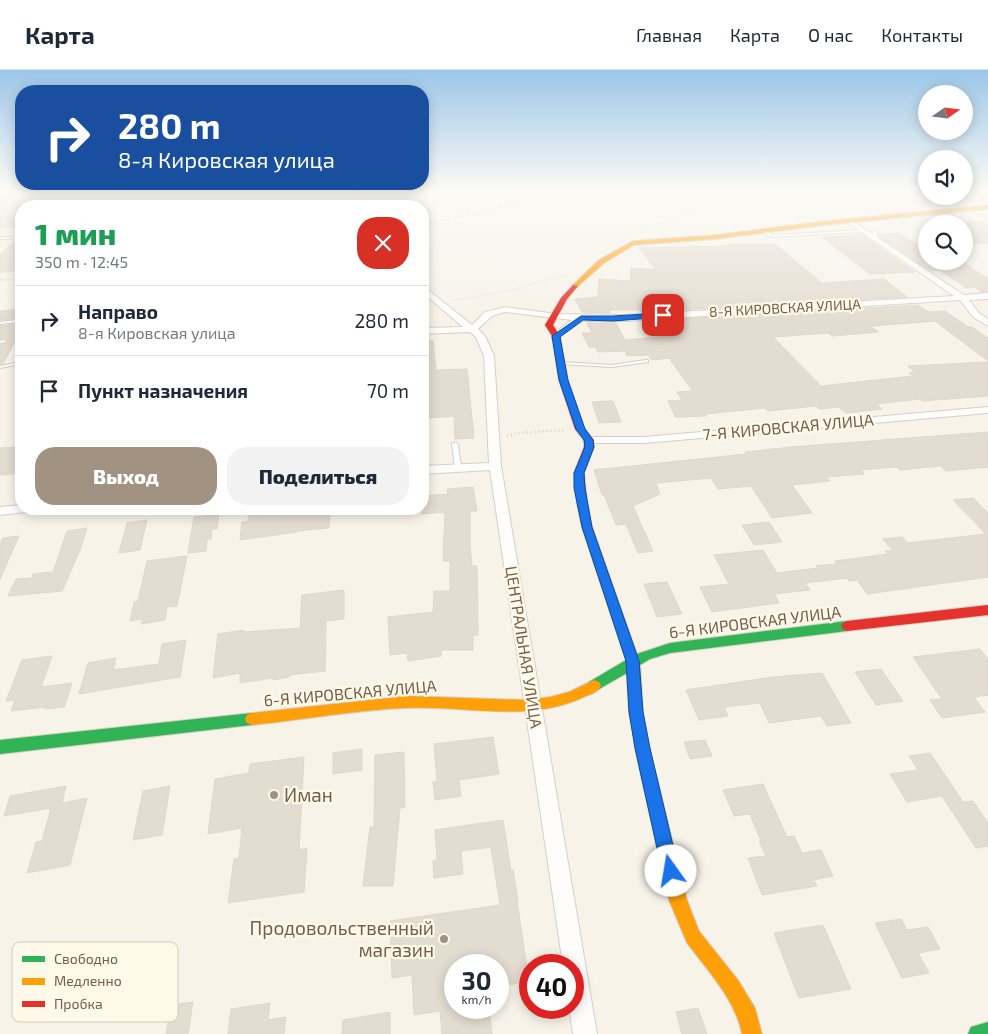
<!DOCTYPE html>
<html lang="ru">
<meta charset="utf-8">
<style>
:root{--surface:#fff;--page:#f2f2f3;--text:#1f2937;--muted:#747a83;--line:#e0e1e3;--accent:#a29281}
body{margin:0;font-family:"Exo 2",sans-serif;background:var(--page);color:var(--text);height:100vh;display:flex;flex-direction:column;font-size:19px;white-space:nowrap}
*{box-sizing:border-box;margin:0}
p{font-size:16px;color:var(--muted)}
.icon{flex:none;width:28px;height:28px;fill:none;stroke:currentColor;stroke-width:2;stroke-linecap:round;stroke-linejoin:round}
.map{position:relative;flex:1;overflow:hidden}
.drawer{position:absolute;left:15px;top:130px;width:414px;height:315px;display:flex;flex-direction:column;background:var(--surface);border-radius:20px;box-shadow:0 2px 12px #0003}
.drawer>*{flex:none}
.guide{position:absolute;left:15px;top:15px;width:414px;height:105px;border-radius:20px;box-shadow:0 2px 12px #0003;background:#1a4fa0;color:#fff;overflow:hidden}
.needle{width:32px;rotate:76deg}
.tools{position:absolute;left:918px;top:15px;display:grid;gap:10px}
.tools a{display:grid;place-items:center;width:55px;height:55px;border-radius:50%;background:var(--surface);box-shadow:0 2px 12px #0003;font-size:25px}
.speed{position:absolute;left:444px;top:884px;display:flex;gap:10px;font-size:25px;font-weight:700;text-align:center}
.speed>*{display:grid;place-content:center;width:65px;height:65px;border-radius:50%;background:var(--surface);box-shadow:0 2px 12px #0003;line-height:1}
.speed small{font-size:12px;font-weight:400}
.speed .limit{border:8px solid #d22;background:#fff;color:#111}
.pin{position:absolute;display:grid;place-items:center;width:42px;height:42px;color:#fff;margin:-21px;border-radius:10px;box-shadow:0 2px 8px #0006}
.me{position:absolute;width:55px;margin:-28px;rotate:347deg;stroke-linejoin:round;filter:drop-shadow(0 0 4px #0008)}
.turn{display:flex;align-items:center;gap:18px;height:105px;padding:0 20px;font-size:22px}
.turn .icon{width:65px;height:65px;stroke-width:2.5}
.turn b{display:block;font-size:35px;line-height:42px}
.round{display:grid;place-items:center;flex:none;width:52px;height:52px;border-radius:20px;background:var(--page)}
.overview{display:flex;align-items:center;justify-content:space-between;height:85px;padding:0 20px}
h1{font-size:30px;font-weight:800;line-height:38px;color:#1e9e55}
.button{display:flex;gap:10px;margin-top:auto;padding:10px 20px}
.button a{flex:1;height:58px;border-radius:20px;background:var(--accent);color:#fff;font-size:20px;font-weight:800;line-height:58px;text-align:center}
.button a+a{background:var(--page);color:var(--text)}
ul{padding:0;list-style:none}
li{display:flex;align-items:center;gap:15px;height:70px;padding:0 20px;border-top:1px solid var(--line)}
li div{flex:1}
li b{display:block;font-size:19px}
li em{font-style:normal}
header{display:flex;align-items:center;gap:30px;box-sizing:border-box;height:70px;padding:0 25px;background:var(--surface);border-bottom:1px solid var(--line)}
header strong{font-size:24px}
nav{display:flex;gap:28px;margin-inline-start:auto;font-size:18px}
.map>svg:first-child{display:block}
</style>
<header>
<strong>Карта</strong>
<nav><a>Главная</a><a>Карта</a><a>О нас</a><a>Контакты</a></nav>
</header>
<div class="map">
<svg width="988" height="964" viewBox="0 0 988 964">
<rect width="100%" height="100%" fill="#f7f3e9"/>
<g fill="#e3dcd0" stroke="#e0d7cb">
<path d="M 32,127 L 21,135 L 21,157 L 0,158 L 0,128 Z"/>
<path d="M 982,151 L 988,155 L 988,173 L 964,174 L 964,154 L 944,154 Z"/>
<path d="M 898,163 L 926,180 L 926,191 L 963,192 L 988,209 L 988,221 L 981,222 L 975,217 L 966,218 L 940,200 L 930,201 L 879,167 L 879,164 Z"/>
<path d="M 862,165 L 915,202 L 870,204 L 822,167 Z"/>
<path d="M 21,166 L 21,197 L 17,201 L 0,202 L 0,184 Z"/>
<path d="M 727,174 L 775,174 L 822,213 L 884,209 L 907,227 L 641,242 L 640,240 L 609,240 L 610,243 L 582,242 L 575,229 L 598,227 L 599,209 L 630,211 L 631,198 L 656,200 L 639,178 L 728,176 Z"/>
<path d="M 918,235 L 928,242 L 945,241 L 968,257 L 972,257 L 988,268 L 988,291 L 935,251 L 871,256 L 878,262 L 832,266 L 829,263 L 773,267 L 821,316 L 913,306 L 909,303 L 915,302 L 908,296 L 988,292 L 988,326 L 922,331 L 920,329 L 876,334 L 882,339 L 846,343 L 839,337 L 819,339 L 816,336 L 768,341 L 765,338 L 706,344 L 706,346 L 675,347 L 668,331 L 682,330 L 677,322 L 693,321 L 669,288 L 652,290 L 648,285 L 627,286 L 625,281 L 598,282 L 595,277 L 589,277 L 582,263 L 592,263 L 587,253 L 616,253 L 625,270 L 660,267 L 648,251 Z"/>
<path d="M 21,239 L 21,259 L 3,294 L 0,294 L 0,275 L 8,272 L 5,268 L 0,269 L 0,256 L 18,254 L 20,252 L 18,248 L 0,250 L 0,241 Z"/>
<path d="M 422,271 L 433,271 L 436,300 L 467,299 L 474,368 L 455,369 L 454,346 L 427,348 L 422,320 Z"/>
<path d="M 613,331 L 621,352 L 599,353 L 592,332 Z"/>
<path d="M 988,362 L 988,397 L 946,401 L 941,396 L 900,400 L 897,397 L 861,400 L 864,404 L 827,407 L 830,411 L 792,415 L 812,443 L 772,448 L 751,416 L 718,419 L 711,408 L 656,413 L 660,424 L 633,436 L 653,481 L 638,483 L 626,454 L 616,455 L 604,425 L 602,425 L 594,400 L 746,384 L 745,382 L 791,377 Z"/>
<path d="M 21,377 L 21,403 L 0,405 L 0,378 Z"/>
<path d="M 473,417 L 477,441 L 470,441 L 470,475 L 472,496 L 477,496 L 478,565 L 473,565 L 473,580 L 441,580 L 441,586 L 408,591 L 407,583 L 390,585 L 388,547 L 433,542 L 434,521 L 450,521 L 450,491 L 443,491 L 445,442 L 422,444 L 422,426 L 448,424 L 447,419 Z"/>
<path d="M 973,428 L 988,443 L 988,507 L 867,524 L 857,510 L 849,511 L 847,508 L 805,513 L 810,520 L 774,524 L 779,533 L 712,542 L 700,517 L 729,514 L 714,485 L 763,480 L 777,503 L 818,498 L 816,496 L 837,494 L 835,491 L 888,484 L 885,481 L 893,481 L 883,469 L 902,467 L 907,473 L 986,464 L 953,430 Z"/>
<path d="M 271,439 L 271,445 L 307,441 L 307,439 L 330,439 L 329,458 L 297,461 L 297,462 L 240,470 L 242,452 L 248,451 L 249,441 Z"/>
<path d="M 219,444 L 217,459 L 212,459 L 211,469 L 207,469 L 206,481 L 188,483 L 194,447 Z"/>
<path d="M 147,450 L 140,480 L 119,483 L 127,453 Z"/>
<path d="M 769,452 L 782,472 L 754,475 L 742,455 Z"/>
<path d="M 87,458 L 80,480 L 62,521 L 8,526 L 16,509 L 32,508 L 33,504 L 53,502 L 67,461 Z"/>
<path d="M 19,466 L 0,509 L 0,474 L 3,468 Z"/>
<path d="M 187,486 L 177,536 L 167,537 L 165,550 L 141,554 L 143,549 L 130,551 L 134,532 L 138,531 L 147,491 Z"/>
<path d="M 667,512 L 682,544 L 657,547 L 644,514 Z"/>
<path d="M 344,520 L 344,549 L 326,551 L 325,601 L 289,605 L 289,607 L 273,610 L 273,608 L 240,613 L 240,603 L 213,608 L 218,564 L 244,560 L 244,562 L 300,558 L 302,525 Z"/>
<path d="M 186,570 L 180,607 L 79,624 L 88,593 L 116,588 L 113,600 L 159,594 L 162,574 Z"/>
<path d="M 980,579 L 988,589 L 988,625 L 974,627 L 985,642 L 942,648 L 930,630 L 942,629 L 913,587 Z"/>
<path d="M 52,586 L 41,617 L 72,613 L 64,637 L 45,639 L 46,637 L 11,641 L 15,630 L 6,631 L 22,590 Z"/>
<path d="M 881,599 L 903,631 L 876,635 L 855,602 Z"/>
<path d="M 822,603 L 851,653 L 827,656 L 821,646 L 769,653 L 760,633 L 724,637 L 728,646 L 699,650 L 686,620 L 773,607 Z"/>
<path d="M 493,667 L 499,704 L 459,710 L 461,726 L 435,730 L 433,712 L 437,711 L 434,674 Z"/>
<path d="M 705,670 L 712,686 L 690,689 L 684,672 Z"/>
<path d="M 362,679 L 362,700 L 333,704 L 333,683 Z"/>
<path d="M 404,682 L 405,737 L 400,738 L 393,816 L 363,816 L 370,757 L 374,757 L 375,685 Z"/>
<path d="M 930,683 L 963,732 L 973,731 L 988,753 L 988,776 L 976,778 L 942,726 L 907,732 L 890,704 L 918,700 L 909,686 Z"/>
<path d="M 304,687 L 299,780 L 307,778 L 304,822 L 228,833 L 234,789 L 239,788 L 242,758 L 208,764 L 215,709 L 249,703 L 250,694 Z"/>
<path d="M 763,714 L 787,767 L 794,766 L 802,783 L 821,780 L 833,806 L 814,810 L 817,816 L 762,825 L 748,788 L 766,786 L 759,771 L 761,771 L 750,744 L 734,746 L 723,720 Z"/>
<path d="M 66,716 L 62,733 L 87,728 L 70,795 L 27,803 L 36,772 L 42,771 L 51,738 L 4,746 L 10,726 Z"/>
<path d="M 170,716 L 162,765 L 133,770 L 143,721 Z"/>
<path d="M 503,750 L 511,801 L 513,800 L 518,831 L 517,831 L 529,911 L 498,917 L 498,895 L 455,895 L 455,938 L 489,938 L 492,964 L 442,964 L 440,941 L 414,945 L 412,905 L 392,908 L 390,851 L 500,835 L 491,777 L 461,781 L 463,804 L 434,808 L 433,791 L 437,790 L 435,760 Z"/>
<path d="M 901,849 L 907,860 L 928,857 L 940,879 L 918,883 L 929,903 L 902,908 L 875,853 Z"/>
<path d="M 823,855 L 851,919 L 799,928 L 774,863 Z"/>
<path d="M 193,932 L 188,964 L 166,964 L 171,935 Z"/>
<path d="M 270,933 L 268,950 L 286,947 L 284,964 L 228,964 L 231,939 Z"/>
<path d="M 698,938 L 707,964 L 682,964 L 676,942 Z"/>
<path d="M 390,942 L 390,964 L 342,964 L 343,950 Z"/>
</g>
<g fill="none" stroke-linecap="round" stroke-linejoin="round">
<g stroke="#d6cfc6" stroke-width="2">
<g id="lane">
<path d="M 205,129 L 208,130 L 203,136 L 200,136 Z"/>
<path d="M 761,159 C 764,159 770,164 774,165 L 862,160 L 864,161 L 862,162 L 774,167 L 766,165 L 761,161 Z"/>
<path d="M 874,160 L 876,161 L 878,170 L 876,171 L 874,170 L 872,161 Z"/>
<path d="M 0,167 L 10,167 L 12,168 L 10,169 L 0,169 Z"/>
<path d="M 16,250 L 18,250 L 18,252 L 0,254 L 0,252 Z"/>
<path d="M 4,270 L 6,271 L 6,272 L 0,273 L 0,271 Z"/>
<path d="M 646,290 L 648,290 L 648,292 L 612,297 L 560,294 L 558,293 L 560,292 L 612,295 Z"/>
<path d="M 21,292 L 21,294 L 0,298 L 0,296 Z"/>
<path d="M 455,372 L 458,374 L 461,398 L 458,400 L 455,398 L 452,374 Z"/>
</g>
</g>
<g stroke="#d6cfc6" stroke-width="2">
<g id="street">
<path d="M 358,120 L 364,120 L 361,136 L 355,136 Z"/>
<path d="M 849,149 L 964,225 L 988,223 L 988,229 L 969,230 L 979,243 L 988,249 L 988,256 L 973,247 L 960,230 L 626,251 L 583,251 L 556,269 L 553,268 L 553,264 L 572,250 L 505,242 L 492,246 L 478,259 L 485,266 L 494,286 L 501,396 L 597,964 L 573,964 L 569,938 L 572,938 L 572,895 L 563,895 L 490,400 L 422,404 L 422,396 L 489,393 L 484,286 L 476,267 L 470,262 L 422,264 L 422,258 L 463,257 L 422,222 L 422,215 L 472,255 L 485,242 L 505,237 L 557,244 L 626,245 L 954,226 L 847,152 L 846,151 Z"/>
<path d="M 988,337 L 988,343 L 644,373 L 589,373 L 583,370 L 589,367 L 644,367 Z"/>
<path d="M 21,435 L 21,439 L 27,439 L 26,442 L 0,445 L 0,437 Z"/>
</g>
</g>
<g stroke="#d6d0c7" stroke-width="2">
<g id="fast">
<path d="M 582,430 L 587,433 L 592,457 L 637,584 L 670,573 L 847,551 L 851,553 L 853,556 L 851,559 L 847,561 L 670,583 L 650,589 L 640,595 L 643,642 L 648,673 L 646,678 L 641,680 L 636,678 L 629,642 L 627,603 L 594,622 L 589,620 L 587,616 L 589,612 L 626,590 L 582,457 L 577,433 Z"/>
<path d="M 252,643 L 257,645 L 259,649 L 257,653 L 252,655 L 0,684 L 0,670 Z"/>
<path d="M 988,952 L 988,964 L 968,964 L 971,957 Z"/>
</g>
</g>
<g stroke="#d6d0c7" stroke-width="2">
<g id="slow">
<path d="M 988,135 L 988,139 L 826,155 L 715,169 L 634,175 L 604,193 L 577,217 L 572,216 L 599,190 L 633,171 L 715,165 L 826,151 Z"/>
<path d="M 594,610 L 599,612 L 601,616 C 598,622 592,624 586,626 C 530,654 466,635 406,638 C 355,640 303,650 252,655 L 247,653 L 245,649 L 247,645 L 252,643 L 407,626 L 527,630 L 550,627 L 569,622 Z"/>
<path d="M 641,666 L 646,668 L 648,673 L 687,830 L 699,861 L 738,910 L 755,938 L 762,964 L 742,964 C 735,929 708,901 687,873 L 669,830 L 634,673 L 636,668 Z"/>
</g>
</g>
<g stroke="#d6d0c7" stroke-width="2">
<g id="jam">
<path d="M 573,215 L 578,216 L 567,229 L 553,255 L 560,266 L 567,310 L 584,358 L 594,370 L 594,377 L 584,403 L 587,433 L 582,436 L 577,433 L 574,403 L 584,377 L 584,370 L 575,359 L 559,310 L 552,266 L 545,255 L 561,228 Z"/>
<path d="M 988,535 L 988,545 L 847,561 L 843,559 L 841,556 L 843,553 L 847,551 Z"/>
</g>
</g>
<g stroke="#d8d1c9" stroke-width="2" stroke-dasharray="0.5 2" stroke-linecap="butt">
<path d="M 967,120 L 983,120"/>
<path d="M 975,125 L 988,120"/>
<path d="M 854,139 L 863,123 L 862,120"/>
<path d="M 638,160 C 701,138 765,124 832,120"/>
<path d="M 455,230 L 508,221 L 566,205"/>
</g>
<path stroke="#d8d1c9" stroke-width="2.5" stroke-dasharray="1 3" stroke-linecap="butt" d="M 507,366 L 518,363 L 565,360"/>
<use href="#lane" fill="#fefdfc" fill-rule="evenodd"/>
<use href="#street" fill="#fefdfc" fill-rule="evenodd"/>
<use href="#fast" fill="#30b455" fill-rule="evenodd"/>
<use href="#slow" fill="#ff9f0a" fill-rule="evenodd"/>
<use href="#jam" fill="#e5322d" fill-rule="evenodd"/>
<g stroke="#e5e2e4" stroke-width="2" stroke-dasharray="4 2.5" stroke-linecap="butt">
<path d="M 986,120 L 988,120"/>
<path d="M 577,123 L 608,120"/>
<path d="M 273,136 L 582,120"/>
<path d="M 422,155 L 547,127"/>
<path d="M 0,210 L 21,209"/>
</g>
</g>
<linearGradient id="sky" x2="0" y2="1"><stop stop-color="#9cc6e8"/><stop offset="0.47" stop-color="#fbfaf5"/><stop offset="1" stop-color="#fbfaf5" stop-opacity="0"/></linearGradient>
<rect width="988" height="254" fill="url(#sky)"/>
<path fill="#1a73e8" stroke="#114b97" d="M 663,243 L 666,244 L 666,247 L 613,251 L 583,250 L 560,267 L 568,310 L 585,359 L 593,370 L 594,377 L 584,403 L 585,418 L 592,457 L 639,591 L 643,642 L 650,678 L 679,801 L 677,807 L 671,809 L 665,807 L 662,801 L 635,678 L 629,642 L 626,591 L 582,457 L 574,418 L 574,403 L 585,377 L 584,370 L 576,359 L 559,310 L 552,266 L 581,246 L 613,246 Z"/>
<g fill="#a29281" stroke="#fff9ea" stroke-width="2">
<circle cx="274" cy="725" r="5"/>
<circle cx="444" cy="869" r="5"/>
</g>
<g text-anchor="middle" stroke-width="4.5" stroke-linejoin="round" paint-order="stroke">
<g font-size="14" fill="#755e49" stroke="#fff9ea">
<text transform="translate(785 238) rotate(-3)" y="5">8-Я КИРОВСКАЯ УЛИЦА</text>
</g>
<g font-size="16" fill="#755e49" stroke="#fff9ea">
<text transform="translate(788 357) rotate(-5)" y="6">7-Я КИРОВСКАЯ УЛИЦА</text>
<text transform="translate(755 552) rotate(-7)" y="6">6-Я КИРОВСКАЯ УЛИЦА</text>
<text transform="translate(524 577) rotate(81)" y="6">ЦЕНТРАЛЬНАЯ УЛИЦА</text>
<text transform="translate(350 623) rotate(-5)" y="6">6-Я КИРОВСКАЯ УЛИЦА</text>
</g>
<g font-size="19" fill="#755e49" stroke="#fff9ea" text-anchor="start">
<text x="284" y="732">Иман</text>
<text x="434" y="865" text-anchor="end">Продовольственный<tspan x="434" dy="22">магазин</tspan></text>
</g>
</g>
<rect x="12" y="872" width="166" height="80" rx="8" fill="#fff9ea" stroke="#d6caba" stroke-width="1"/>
<rect x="22" y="886" width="23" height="6" fill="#30b455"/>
<rect x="22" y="908" width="23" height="7" fill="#ff9f0a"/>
<rect x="22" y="931" width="23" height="6" fill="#e5322d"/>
<g font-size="14" fill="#755e49">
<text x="54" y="894">Свободно</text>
<text x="54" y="916">Медленно</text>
<text x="54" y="939">Пробка</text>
</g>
</svg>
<div class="tools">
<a><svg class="needle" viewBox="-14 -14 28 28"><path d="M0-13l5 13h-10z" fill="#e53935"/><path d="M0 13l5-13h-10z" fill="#747a83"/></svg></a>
<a><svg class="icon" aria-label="sound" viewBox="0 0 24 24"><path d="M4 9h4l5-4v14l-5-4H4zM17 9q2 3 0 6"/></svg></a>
<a><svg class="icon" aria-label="search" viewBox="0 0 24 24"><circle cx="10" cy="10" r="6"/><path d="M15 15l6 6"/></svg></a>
</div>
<div class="speed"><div>30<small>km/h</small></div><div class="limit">40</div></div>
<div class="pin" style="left:663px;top:245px;background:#d93025"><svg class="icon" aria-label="arrive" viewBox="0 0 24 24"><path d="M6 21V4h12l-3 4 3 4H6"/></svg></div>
<svg class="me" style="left:671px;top:801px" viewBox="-20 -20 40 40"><circle r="19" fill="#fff"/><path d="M0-13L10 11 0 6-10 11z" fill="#1a73e8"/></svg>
<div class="guide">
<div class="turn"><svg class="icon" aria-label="right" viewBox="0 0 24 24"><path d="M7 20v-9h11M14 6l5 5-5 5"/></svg><div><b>280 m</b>8-я Кировская улица</div></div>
</div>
<section class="drawer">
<div class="overview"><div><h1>1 мин</h1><p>350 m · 12:45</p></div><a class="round" style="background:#d93025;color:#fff"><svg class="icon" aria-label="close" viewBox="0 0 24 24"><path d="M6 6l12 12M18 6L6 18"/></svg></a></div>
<ul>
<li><svg class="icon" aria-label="right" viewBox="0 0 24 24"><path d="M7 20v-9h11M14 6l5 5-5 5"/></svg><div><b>Направо</b><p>8-я Кировская улица</p></div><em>280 m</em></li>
<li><svg class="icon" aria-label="arrive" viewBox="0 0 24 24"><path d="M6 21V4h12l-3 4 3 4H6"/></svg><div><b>Пункт назначения</b></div><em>70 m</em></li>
</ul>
<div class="button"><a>Выход</a><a>Поделиться</a></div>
</section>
</div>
